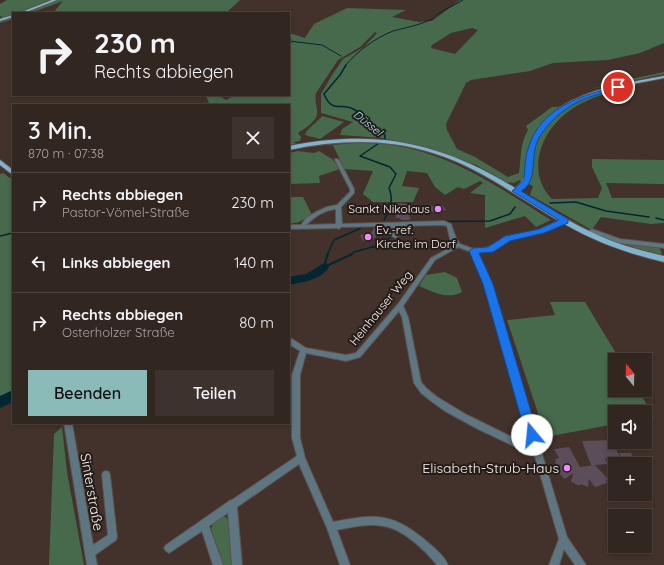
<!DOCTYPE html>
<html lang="de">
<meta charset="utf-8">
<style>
:root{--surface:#322620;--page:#3d322d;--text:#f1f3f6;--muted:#a8a5a5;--line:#4d433e;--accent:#8bbbb9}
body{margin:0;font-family:Quicksand,sans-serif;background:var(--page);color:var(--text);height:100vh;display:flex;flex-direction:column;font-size:15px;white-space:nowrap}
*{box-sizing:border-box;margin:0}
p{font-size:13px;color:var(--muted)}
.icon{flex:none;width:22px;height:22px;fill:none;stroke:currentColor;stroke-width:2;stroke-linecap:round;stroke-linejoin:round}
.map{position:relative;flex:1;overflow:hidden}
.panel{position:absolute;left:12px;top:104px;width:278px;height:320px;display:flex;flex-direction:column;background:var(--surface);border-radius:0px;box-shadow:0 2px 6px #0003,0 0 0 1px var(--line)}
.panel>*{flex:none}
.hud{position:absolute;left:12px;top:12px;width:278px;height:84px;border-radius:0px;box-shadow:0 2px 6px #0003,0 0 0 1px var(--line);background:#322620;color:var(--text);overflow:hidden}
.needle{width:26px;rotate:341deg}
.controls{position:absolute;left:608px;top:353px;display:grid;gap:8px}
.controls a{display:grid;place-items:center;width:44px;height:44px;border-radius:0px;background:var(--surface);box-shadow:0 2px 6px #0003,0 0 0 1px var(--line);font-size:20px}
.pin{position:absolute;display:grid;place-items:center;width:34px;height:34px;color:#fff;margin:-17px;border:2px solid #fff;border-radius:50%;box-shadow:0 1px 4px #0007}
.me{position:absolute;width:44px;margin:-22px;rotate:343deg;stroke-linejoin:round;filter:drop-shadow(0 0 3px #0008)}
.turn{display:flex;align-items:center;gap:14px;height:84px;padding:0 16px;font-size:18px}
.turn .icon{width:52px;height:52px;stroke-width:2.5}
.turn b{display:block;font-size:28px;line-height:34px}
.round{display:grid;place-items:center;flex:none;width:42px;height:42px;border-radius:0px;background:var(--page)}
.head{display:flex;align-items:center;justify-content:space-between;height:68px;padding:0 16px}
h1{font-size:24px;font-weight:600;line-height:30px}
.button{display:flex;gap:8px;margin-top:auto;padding:8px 16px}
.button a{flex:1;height:46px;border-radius:0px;background:var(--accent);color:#111;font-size:16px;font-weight:600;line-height:46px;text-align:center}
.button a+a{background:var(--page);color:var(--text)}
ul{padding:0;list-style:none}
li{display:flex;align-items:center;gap:12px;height:60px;padding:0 16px;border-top:1px solid var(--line)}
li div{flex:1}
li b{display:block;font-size:15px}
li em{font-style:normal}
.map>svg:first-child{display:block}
</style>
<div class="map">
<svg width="664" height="565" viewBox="0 0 664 565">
<rect width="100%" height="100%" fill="#42322b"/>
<g fill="#476a4d" fill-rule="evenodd">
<path d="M 7,0 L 240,0 L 226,13 L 53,13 L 63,1 L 30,13 L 13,13 L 13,19 L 0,23 L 0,19 L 3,17 L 0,16 L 0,4 Z"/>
<path d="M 460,0 L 664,0 L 664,43 L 640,53 L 608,60 L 553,63 L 530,71 L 471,80 L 466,83 L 446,124 L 447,130 L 457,149 L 475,157 L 508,177 L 519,173 C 521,158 520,143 528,130 L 526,126 L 552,107 L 571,106 L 586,98 L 600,93 L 605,94 C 591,98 576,105 564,115 C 539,136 527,174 552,199 L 598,198 L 602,188 L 592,167 L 592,159 L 664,160 L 664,184 L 606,183 L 612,198 L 664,198 L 664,223 L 651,224 L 601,217 L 593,228 L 590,229 L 530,195 L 533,186 L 519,180 L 514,183 L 506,182 L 476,165 L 429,148 L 382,138 L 340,135 L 342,129 L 353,122 L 321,113 L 321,94 L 332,75 L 343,59 L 364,47 L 377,33 L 375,32 L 360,47 L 338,60 L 316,93 C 314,101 318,108 317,115 C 315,122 304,129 298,133 L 301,137 L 300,141 L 294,142 L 296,144 L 289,146 L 289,105 L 210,105 L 206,96 L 218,95 L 226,100 L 235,95 L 289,95 L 289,33 L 305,38 L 314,24 L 347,8 L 406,10 L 392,17 L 419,22 L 432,21 ZM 472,28 L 478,30 L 455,54 L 431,48 L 432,45 L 451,33 Z"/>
<path d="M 664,72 L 664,74 L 591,89 L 617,82 Z"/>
<path d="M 322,116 L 344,122 L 320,139 L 305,135 C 307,128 317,123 322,116 Z"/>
<path d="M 363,142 C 439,145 489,181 551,220 L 536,227 L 525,216 L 485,228 L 485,195 L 470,193 L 483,183 L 480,181 L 464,189 L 458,187 L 445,195 L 435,187 L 427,173 L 407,171 L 402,186 L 419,188 L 413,202 L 373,202 L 363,194 L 373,171 L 344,169 L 333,145 Z"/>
<path d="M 298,151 L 314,153 L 319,151 L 332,159 L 340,169 L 319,176 L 320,183 L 289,184 L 289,153 Z"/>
<path d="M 3,173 L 13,180 L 13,401 L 0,407 L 0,174 Z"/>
<path d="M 289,197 L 303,197 L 312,215 L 299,222 L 289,224 Z"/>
<path d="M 628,244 L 659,247 L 662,253 L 658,255 L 628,247 Z"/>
<path d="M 445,272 L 457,278 L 462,292 C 448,300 433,292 419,286 L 426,275 Z"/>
<path d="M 550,302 L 585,302 L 620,360 L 615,360 L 615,390 L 638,390 L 654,417 L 645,419 L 645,412 L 615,412 L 615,424 L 546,437 L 507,320 L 555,315 Z"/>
<path d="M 62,427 L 67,472 L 84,565 L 49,565 L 54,434 Z"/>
<path d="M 222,517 L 226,517 L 228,521 L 232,565 L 223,565 L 211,529 L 213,523 Z"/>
</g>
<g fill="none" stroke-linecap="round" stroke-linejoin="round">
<g stroke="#022732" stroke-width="1">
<path d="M 436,15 L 463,0"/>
<path d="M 289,41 L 322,45 L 341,56"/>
<path d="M 345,66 C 356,52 377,37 393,31 C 408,27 422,25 435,17"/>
</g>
<g stroke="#022732" stroke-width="1.5">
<path d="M 346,65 L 340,75 L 324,94 C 333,115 341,101 355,110 C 366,117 375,127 385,135 L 385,139 L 360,156 L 390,167 L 396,174 L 389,188 C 394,200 390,210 384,220"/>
<path d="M 550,203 L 576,202 L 606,211 L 649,217"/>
<path d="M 656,218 L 664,220"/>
<path d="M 390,222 L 490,221 L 510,214 L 515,207"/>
<path d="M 0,236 L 13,233"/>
<path d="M 327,255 L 334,240 L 361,228"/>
<path d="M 351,255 L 354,252 L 380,245 L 391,237"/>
</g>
<g stroke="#022732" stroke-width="2">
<path d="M 324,266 L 328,254"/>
<path d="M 324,267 L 352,254"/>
</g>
<g fill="#022732" fill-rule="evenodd">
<path d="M 324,263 L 328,264 L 329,267 C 321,280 303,282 289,285 L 289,277 L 306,274 Z"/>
<path d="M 13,390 L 13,402 L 0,408 L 0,396 Z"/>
</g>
</g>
<g fill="#5b4d59">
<path d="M 395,203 L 408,204 L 410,220 L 401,220 L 400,218 L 396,218 Z"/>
<path d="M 442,205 L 446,210 L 431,212 L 427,207 Z"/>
<path d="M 374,228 L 380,228 L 375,238 L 363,241 L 360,235 L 371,233 Z"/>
<path d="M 612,440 L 620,457 L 605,458 L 608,464 L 595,465 L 608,479 L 606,480 L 607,483 L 595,487 L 589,479 L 588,487 L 580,484 L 580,486 L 571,482 L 573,473 L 565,479 L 558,472 L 560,470 L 555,463 L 556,462 L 555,459 L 559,458 L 554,449 L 569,447 L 580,467 L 594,465 L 591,465 L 582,441 Z"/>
<path d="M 619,453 L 631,453 L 636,464 L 623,462 Z"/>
</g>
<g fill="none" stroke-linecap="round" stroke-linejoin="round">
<g stroke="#5f504a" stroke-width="2">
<g id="minor">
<path d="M 335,159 L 337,159 L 339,160 L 354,189 L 354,193 L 341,207 L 342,224 L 444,221 L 451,224 L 456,238 L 460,244 L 474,249 L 480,249 L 488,247 L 506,237 L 540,230 L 565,219 L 568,221 L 567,222 L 543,232 L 510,239 L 492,250 L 477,253 L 491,284 L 567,537 L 586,565 L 575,565 L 564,549 L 559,565 L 549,565 L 559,539 L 533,450 L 520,449 L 478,429 L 445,411 L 431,401 L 421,393 L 414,383 L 402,317 L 399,311 L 360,357 L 346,361 L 306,353 L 300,375 L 300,438 L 305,458 L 333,522 C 375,514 391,512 425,540 C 433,547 444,555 448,565 L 437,565 C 425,550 402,528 383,526 C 368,523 352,527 337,530 L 350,565 L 340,565 L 327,528 L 299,464 L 237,507 L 242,565 L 232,565 L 228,513 L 209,526 L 223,565 L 213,565 L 202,531 L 169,553 L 166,551 L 164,548 L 166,545 L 228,502 L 229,501 L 232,500 L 297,456 L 292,438 L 292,375 L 300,351 L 289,344 L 289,337 L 306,348 L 346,355 L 356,353 L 398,304 L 431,258 L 455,245 L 450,239 L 447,226 L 443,225 L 395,226 L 398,236 L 395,238 L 392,236 L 390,226 L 341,227 L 339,229 L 337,228 L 289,229 L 289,225 L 301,225 L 306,218 L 316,212 L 327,207 L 337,205 L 350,192 L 350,189 L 335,160 ZM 336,209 L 336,224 L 306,225 C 314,217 324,210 336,209 ZM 458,247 L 471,252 L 485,284 L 531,442 L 520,441 L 467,415 L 437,397 L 426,388 L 421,382 L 408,317 L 403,306 L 435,260 Z"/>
<path d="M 592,229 L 620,239 L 664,244 L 664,248 L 619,243 L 590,232 L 589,231 L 590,230 Z"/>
<path d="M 64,423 L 72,423 L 93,545 L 108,535 L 102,475 L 103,472 L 106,471 L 109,472 L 110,475 L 117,537 L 116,540 L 95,555 L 97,565 L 87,565 Z"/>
</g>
</g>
<g stroke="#5f504a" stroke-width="2">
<g id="major">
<path d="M 52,0 L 57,0 L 24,13 L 19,13 Z"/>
<path d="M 13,15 L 13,17 L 0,21 L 0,19 Z"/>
<path d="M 664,76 L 664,78 C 624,86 567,93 543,130 C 540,136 536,141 535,147 C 530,165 538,178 520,191 C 546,207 572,224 600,236 C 620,245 642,251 664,256 L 664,262 C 630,254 598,243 568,226 C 523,201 482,168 433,153 C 385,138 337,140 289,150 L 289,146 C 376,129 440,142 515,188 C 532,176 524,160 530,144 C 547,94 620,84 664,76 Z"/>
<path d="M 0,160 L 13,170 L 13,175 L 0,165 Z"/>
</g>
</g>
<use href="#minor" fill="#5e7582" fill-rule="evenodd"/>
<use href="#major" fill="#82b3cd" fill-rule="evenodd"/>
</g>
<path fill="#1a73e8" stroke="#114b97" d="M 617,86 L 621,87 C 615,91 604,93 596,95 C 572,102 554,115 540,136 C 529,152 539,182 521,191 L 568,219 L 568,223 L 544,233 L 510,241 L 493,252 L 479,253 L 493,284 L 538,435 L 536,439 L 532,440 L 528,439 L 526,435 L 483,284 L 469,251 L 473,248 L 488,247 L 505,236 L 539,229 L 559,220 L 512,191 L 524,180 C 525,167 525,153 531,141 C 545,106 584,95 617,86 Z"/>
<g fill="#ec8cfa" stroke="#231c18" stroke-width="1.5">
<circle cx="438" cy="209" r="4"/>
<circle cx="368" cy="237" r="4"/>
<circle cx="567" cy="468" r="4"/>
</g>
<g text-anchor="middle" stroke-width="4" stroke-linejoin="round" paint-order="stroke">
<g font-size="11" font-style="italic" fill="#afe7fb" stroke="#231c18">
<text transform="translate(368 123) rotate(39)" y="4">Düssel</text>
</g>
<g font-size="12" fill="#faf0eb" stroke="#231c18" text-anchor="end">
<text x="430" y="213">Sankt Nikolaus</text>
<text x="376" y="234" text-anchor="start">Ev.-ref.<tspan x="376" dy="14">Kirche im Dorf</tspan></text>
</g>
<g font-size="12" fill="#faf0eb" stroke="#231c18">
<text transform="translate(381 308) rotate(-51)" y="4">Heinhauser Weg</text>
</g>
<g font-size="14" fill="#faf0eb" stroke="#231c18" text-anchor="end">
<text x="559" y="473">Elisabeth-Strub-Haus</text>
</g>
<g font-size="14" fill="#faf0eb" stroke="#231c18">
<text transform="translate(92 492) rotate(80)" y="5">Sinterstraße</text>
</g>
</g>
</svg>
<div class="controls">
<a><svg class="needle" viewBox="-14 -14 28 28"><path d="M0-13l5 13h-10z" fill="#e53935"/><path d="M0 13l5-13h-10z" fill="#a8a5a5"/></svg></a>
<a><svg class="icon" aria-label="sound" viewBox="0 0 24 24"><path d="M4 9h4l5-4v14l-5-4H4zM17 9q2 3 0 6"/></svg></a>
<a>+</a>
<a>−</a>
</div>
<div class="pin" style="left:618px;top:87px;background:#d93025"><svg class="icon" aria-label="arrive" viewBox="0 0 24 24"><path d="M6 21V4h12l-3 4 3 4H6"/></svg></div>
<svg class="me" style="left:532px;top:435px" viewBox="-20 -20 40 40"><circle r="19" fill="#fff"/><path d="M0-13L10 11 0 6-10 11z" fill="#1a73e8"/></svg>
<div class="hud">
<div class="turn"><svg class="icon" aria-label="right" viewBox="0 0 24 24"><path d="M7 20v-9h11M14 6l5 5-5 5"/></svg><div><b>230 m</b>Rechts abbiegen</div></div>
</div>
<section class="panel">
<div class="head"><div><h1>3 Min.</h1><p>870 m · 07:38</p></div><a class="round"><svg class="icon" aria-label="close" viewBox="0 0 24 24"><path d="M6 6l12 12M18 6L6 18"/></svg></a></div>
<ul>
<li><svg class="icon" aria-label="right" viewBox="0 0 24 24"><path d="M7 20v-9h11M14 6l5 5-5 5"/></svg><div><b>Rechts abbiegen</b><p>Pastor-Vömel-Straße</p></div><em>230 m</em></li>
<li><svg class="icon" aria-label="left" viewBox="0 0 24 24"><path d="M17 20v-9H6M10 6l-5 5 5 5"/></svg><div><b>Links abbiegen</b></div><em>140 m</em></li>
<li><svg class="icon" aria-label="right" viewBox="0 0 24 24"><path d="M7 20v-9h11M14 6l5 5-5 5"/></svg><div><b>Rechts abbiegen</b><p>Osterholzer Straße</p></div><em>80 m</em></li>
</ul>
<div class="button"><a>Beenden</a><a>Teilen</a></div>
</section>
</div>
